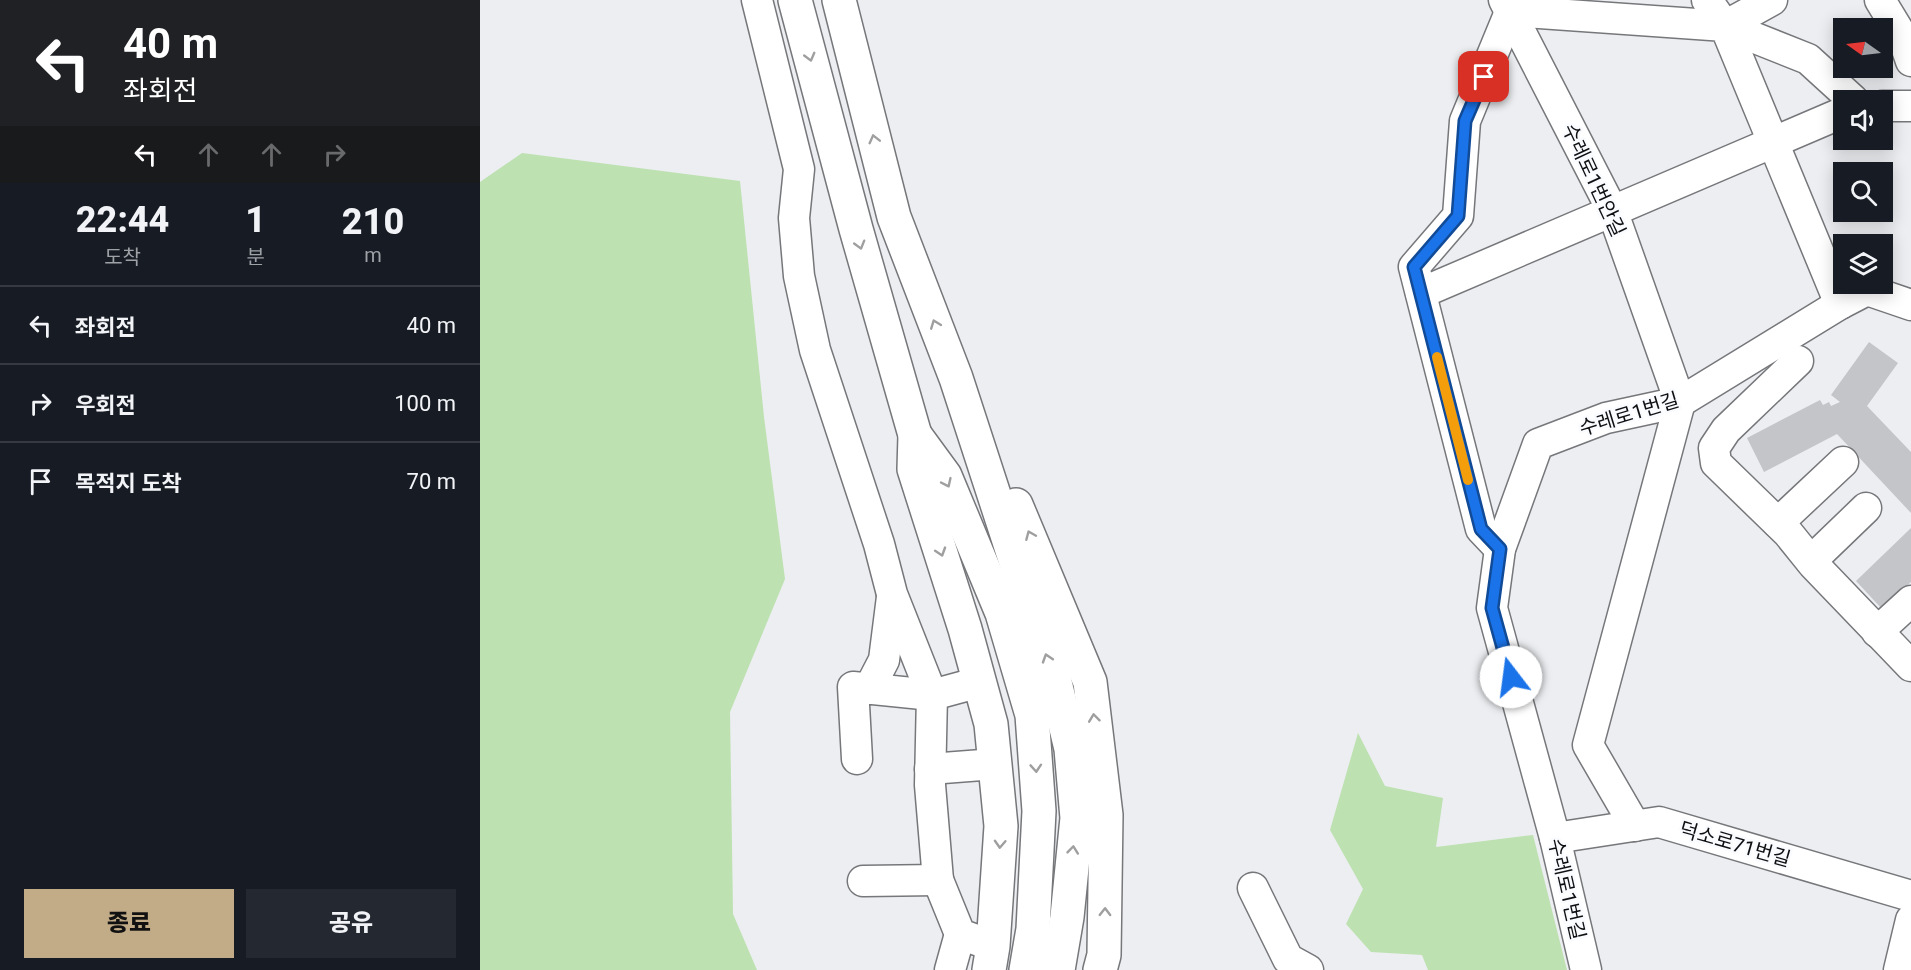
<!DOCTYPE html>
<html lang="ko">
<meta charset="utf-8">
<style>
:root{--surface:#171b24;--page:#242831;--text:#f1f3f6;--muted:#9ea1a6;--line:#363941;--accent:#c2ab87}
body{margin:0;font-family:Roboto,"Noto Sans KR",sans-serif;background:var(--page);color:var(--text);height:100vh;display:flex;flex-direction:column;font-size:22px;white-space:nowrap}
*{box-sizing:border-box;margin:0}
p{font-size:20px;color:var(--muted)}
.icon{flex:none;width:33px;height:33px;fill:none;stroke:currentColor;stroke-width:2;stroke-linecap:round;stroke-linejoin:round}
.map{position:relative;flex:1;overflow:hidden}
.side{display:flex;flex-direction:column;background:var(--surface);width:480px}
.side>*{flex:none}
.hud{background:#202124;color:#fff;overflow:hidden}
.needle{width:39px;rotate:284deg}
.tools{position:absolute;left:1353px;top:18px;display:grid;gap:12px}
.tools a{display:grid;place-items:center;width:60px;height:60px;border-radius:0px;background:var(--surface);box-shadow:0 3px 15px #0003;font-size:30px}
.pin{position:absolute;display:grid;place-items:center;width:51px;height:51px;color:#fff;margin:-26px;border-radius:12px;box-shadow:0 3px 9px #0006}
.me{position:absolute;width:66px;margin:-33px;rotate:345deg;stroke-linejoin:round;filter:drop-shadow(0 0 4px #0008)}
.turn{display:flex;align-items:center;gap:21px;height:126px;padding:0 24px;font-size:27px}
.turn .icon{width:78px;height:78px;stroke-width:2.5}
.turn b{display:block;font-size:42px;line-height:51px}
.lanes{display:flex;align-items:center;height:57px;padding:0 24px;background:#0003;justify-content:center;gap:30px;direction:ltr}
.lanes .off{opacity:.35}
.eta{display:flex;justify-content:space-evenly;align-items:center;height:102px;text-align:center}
.eta b{font-size:36px;font-weight:800;line-height:42px}
.primary-button{display:flex;gap:12px;margin-top:auto;padding:12px 24px}
.primary-button a{flex:1;height:69px;border-radius:0px;background:var(--accent);color:#111;font-size:24px;font-weight:800;line-height:69px;text-align:center}
.primary-button a+a{background:var(--page);color:var(--text)}
ul{padding:0;list-style:none}
li{display:flex;align-items:center;gap:18px;height:78px;padding:0 24px;border-top:2px solid var(--line)}
li div{flex:1}
li b{display:block;font-size:22px}
li em{font-style:normal}
main{display:flex;flex:1;min-height:0}
.map>svg:first-child{display:block}
</style>
<main>
<section class="side">
<div class="hud">
<div class="turn"><svg class="icon" aria-label="left" viewBox="0 0 24 24"><path d="M17 20v-9H6M10 6l-5 5 5 5"/></svg><div><b>40 m</b>좌회전</div></div>
<div class="lanes"><svg class="icon" aria-label="left" viewBox="0 0 24 24"><path d="M17 20v-9H6M10 6l-5 5 5 5"/></svg><svg class="icon off" aria-label="ahead" viewBox="0 0 24 24"><path d="M12 20V5M6 11l6-6 6 6"/></svg><svg class="icon off" aria-label="ahead" viewBox="0 0 24 24"><path d="M12 20V5M6 11l6-6 6 6"/></svg><svg class="icon off" aria-label="right" viewBox="0 0 24 24"><path d="M7 20v-9h11M14 6l5 5-5 5"/></svg></div>
</div>
<div class="eta">
<div><b>22:44</b><p>도착</p></div>
<div><b>1</b><p>분</p></div>
<div><b>210</b><p>m</p></div>
</div>
<ul>
<li><svg class="icon" aria-label="left" viewBox="0 0 24 24"><path d="M17 20v-9H6M10 6l-5 5 5 5"/></svg><div><b>좌회전</b></div><em>40 m</em></li>
<li><svg class="icon" aria-label="right" viewBox="0 0 24 24"><path d="M7 20v-9h11M14 6l5 5-5 5"/></svg><div><b>우회전</b></div><em>100 m</em></li>
<li><svg class="icon" aria-label="arrive" viewBox="0 0 24 24"><path d="M6 21V4h12l-3 4 3 4H6"/></svg><div><b>목적지 도착</b></div><em>70 m</em></li>
</ul>
<div class="primary-button"><a>종료</a><a>공유</a></div>
</section>
<div class="map">
<svg width="1431" height="970" viewBox="0 0 1431 970">
<rect width="100%" height="100%" fill="#eceef1"/>
<g fill="#bde1b0">
<path d="M 42,153 L 260,181 L 284,417 L 305,579 L 250,712 L 253,914 L 277,970 L 0,970 L 0,182 Z"/>
<path d="M 878,733 L 905,786 L 963,798 L 956,847 L 1053,835 L 1087,970 L 948,970 L 942,955 L 891,952 L 866,924 L 883,889 L 850,830 Z"/>
</g>
<g fill="#c4c5c8">
<path d="M 1389,342 L 1418,363 L 1387,406 L 1431,452 L 1431,513 L 1357,434 L 1284,472 L 1267,438 L 1340,400 L 1343,405 L 1349,402 L 1351,406 L 1360,402 L 1351,395 Z"/>
<path d="M 1431,528 L 1431,582 L 1402,609 L 1376,581 Z"/>
</g>
<g fill="none" stroke-linecap="round" stroke-linejoin="round">
<g stroke="#76777a" stroke-width="33">
<g id="minor">
<path d="M 277,0 L 319,169 L 314,218 L 319,276 L 335,350 L 399,544 L 412,594 L 452,695 L 450,785 L 458,880 L 383,881"/>
<path d="M 1024,0 L 1132,210 L 1200,402 L 1108,745 L 1155,826"/>
<path d="M 1227,0 L 1245,26 L 1328,59 L 1373,100"/>
<path d="M 1400,0 L 1423,38 L 1431,61"/>
<path d="M 1031,11 L 1245,26 L 1360,304"/>
<path d="M 1245,26 L 1292,0"/>
<path d="M 1402,106 L 1431,106"/>
<path d="M 941,293 L 1364,112"/>
<path d="M 1318,361 L 1246,430 L 1234,448 L 1236,463 L 1308,533 L 1333,564 L 1431,666"/>
<path d="M 1298,523 L 1363,462"/>
<path d="M 1020,549 L 1001,529 L 934,267 L 978,216 L 985,121 L 1035,0"/>
<path d="M 1331,561 L 1386,508"/>
<path d="M 1397,632 L 1431,601"/>
<path d="M 389,689 L 404,660 L 412,597"/>
<path d="M 377,759 L 373,687 L 452,695 L 500,682"/>
<path d="M 450,769 L 515,764"/>
<path d="M 1075,838 L 1179,822 L 1431,896"/>
<path d="M 458,880 L 480,934 L 513,946"/>
<path d="M 773,888 L 808,959 L 828,970"/>
<path d="M 470,970 L 480,934"/>
<path d="M 1106,970 L 1075,838 L 1012,608 L 1020,549 L 1058,444 L 1126,418 L 1200,402 L 1360,304 L 1387,290 L 1431,305"/>
<path d="M 1419,970 L 1431,920"/>
</g>
</g>
<g stroke="#76777a" stroke-width="36">
<g id="highway">
<path d="M 315,0 L 376,229 L 435,435 L 434,469 L 485,629 L 511,724 L 521,826 L 513,946 L 509,970"/>
<path d="M 359,0 L 414,217 L 476,378 L 575,682 L 591,749 L 597,818 L 587,917 L 578,970"/>
<path d="M 435,435 L 465,476 L 522,613 L 552,715 L 559,811 L 553,929 L 546,970"/>
<path d="M 536,505 L 610,682 L 626,815 L 624,955 L 620,970"/>
</g>
</g>
<use href="#minor" stroke="#fff" stroke-width="30"/>
<use href="#highway" stroke="#fff" stroke-width="33"/>
</g>
<defs><path id="oneway-chevron" d="M-2-3.5L2.5 0L-2 3.5" fill="none" stroke-width="1.6" stroke-linecap="round" stroke-linejoin="round" transform="scale(1.5)"/></defs>
<g stroke="#9f9fa0">
<use href="#oneway-chevron" transform="translate(330 57) rotate(75)"/>
<use href="#oneway-chevron" transform="translate(394 139) rotate(-104)"/>
<use href="#oneway-chevron" transform="translate(380 245) rotate(74)"/>
<use href="#oneway-chevron" transform="translate(455 324) rotate(-111)"/>
<use href="#oneway-chevron" transform="translate(467 483) rotate(65)"/>
<use href="#oneway-chevron" transform="translate(550 535) rotate(-113)"/>
<use href="#oneway-chevron" transform="translate(461 552) rotate(72)"/>
<use href="#oneway-chevron" transform="translate(567 658) rotate(-108)"/>
<use href="#oneway-chevron" transform="translate(614 718) rotate(-97)"/>
<use href="#oneway-chevron" transform="translate(556 768) rotate(86)"/>
<use href="#oneway-chevron" transform="translate(520 844) rotate(93)"/>
<use href="#oneway-chevron" transform="translate(593 850) rotate(-84)"/>
<use href="#oneway-chevron" transform="translate(625 912) rotate(-89)"/>
</g>
<g fill="none" stroke-linecap="round" stroke-linejoin="round">
<g stroke="#114b97" stroke-width="15">
<path id="route" d="M 1004,77 L 985,121 L 978,216 L 934,267 L 1001,529 L 1020,549 L 1012,608 L 1031,677"/>
</g>
<use href="#route" stroke="#1a73e8" stroke-width="10"/>
<path stroke="#f59e0b" stroke-width="10" d="M 957,357 L 988,480"/>
</g>
<g text-anchor="middle" stroke-width="5" stroke-linejoin="round" paint-order="stroke">
<g font-size="20" fill="#0f1011" stroke="#fafbfe">
<text transform="translate(1114 180) rotate(65)" y="7">수레로1번안길</text>
<text transform="translate(1149 414) rotate(-17)" y="7">수레로1번길</text>
<text transform="translate(1255 844) rotate(16)" y="7">덕소로71번길</text>
<text transform="translate(1087 889) rotate(77)" y="7">수레로1번길</text>
</g>
</g>
</svg>
<div class="tools">
<a><svg class="needle" viewBox="-14 -14 28 28"><path d="M0-13l5 13h-10z" fill="#e53935"/><path d="M0 13l5-13h-10z" fill="#9ea1a6"/></svg></a>
<a><svg class="icon" aria-label="sound" viewBox="0 0 24 24"><path d="M4 9h4l5-4v14l-5-4H4zM17 9q2 3 0 6"/></svg></a>
<a><svg class="icon" aria-label="search" viewBox="0 0 24 24"><circle cx="10" cy="10" r="6"/><path d="M15 15l6 6"/></svg></a>
<a><svg class="icon" aria-label="layers" viewBox="0 0 24 24"><path d="M12 4l9 5-9 5-9-5zM3 14l9 5 9-5"/></svg></a>
</div>
<div class="pin" style="left:1004px;top:77px;background:#d93025"><svg class="icon" aria-label="arrive" viewBox="0 0 24 24"><path d="M6 21V4h12l-3 4 3 4H6"/></svg></div>
<svg class="me" style="left:1031px;top:677px" viewBox="-20 -20 40 40"><circle r="19" fill="#fff"/><path d="M0-13L10 11 0 6-10 11z" fill="#1a73e8"/></svg>
</div>
</main>
